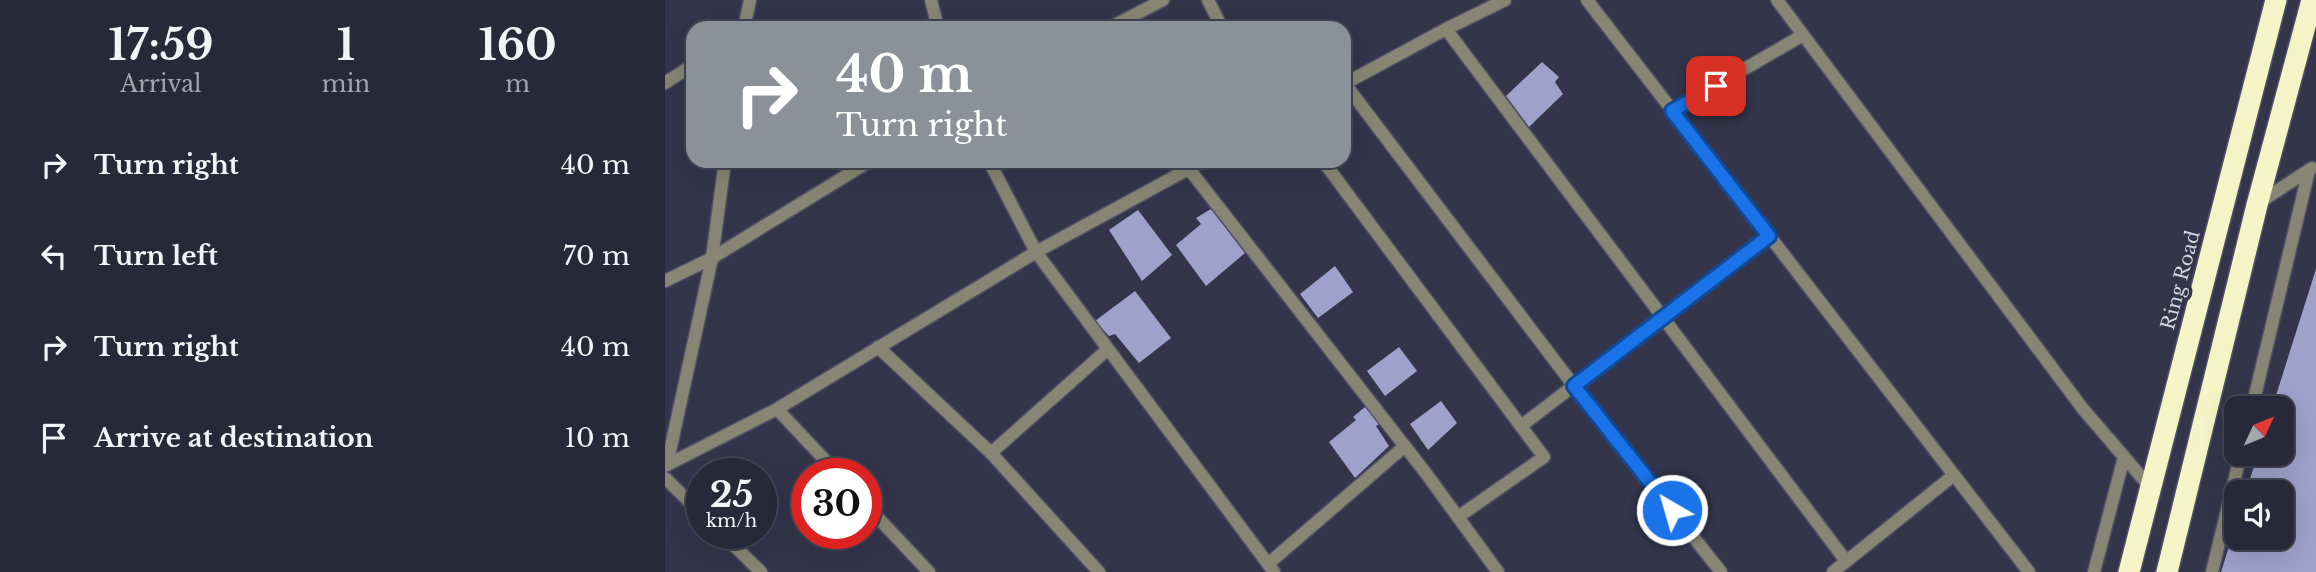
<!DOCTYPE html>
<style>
:root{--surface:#272838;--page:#2f3040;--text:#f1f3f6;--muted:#a4a6ae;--line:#434453}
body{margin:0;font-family:"Libre Baskerville",serif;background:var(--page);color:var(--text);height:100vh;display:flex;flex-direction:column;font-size:26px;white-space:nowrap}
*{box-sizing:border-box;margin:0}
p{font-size:23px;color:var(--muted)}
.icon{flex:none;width:38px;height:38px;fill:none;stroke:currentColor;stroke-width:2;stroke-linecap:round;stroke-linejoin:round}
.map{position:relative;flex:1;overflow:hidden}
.sheet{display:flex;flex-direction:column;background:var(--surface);width:665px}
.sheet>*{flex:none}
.top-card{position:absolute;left:21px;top:21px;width:665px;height:147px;border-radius:21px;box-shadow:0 7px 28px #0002,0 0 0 2px var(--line);background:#8c9099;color:#fff;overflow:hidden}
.needle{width:46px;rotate:46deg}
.controls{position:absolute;left:1559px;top:396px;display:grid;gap:14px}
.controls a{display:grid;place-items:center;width:70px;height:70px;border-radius:14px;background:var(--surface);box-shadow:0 7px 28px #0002,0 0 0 2px var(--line);font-size:35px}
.speed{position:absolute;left:21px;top:458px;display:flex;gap:14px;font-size:35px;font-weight:700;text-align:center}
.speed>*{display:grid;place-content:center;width:91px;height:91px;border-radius:50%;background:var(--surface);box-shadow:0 7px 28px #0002,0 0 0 2px var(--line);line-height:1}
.speed small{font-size:18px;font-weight:400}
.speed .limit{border:10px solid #d22;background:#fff;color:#111}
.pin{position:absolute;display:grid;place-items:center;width:60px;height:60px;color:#fff;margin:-30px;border-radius:14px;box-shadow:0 4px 10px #0006}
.me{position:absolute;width:77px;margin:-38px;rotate:322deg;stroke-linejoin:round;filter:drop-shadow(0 0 5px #0008)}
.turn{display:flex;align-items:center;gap:24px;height:147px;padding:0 35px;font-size:32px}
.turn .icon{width:91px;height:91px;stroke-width:2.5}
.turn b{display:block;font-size:49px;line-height:60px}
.eta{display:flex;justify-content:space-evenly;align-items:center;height:119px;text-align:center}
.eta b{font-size:42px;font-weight:700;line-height:49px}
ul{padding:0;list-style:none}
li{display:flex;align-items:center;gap:21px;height:91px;padding:0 35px}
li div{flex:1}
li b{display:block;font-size:26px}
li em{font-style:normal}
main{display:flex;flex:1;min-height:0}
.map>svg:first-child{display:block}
</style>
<main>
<section class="sheet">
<div class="eta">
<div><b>17:59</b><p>Arrival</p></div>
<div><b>1</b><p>min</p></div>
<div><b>160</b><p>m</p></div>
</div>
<ul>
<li><svg class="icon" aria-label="right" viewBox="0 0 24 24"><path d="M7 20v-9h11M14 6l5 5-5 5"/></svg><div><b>Turn right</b></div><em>40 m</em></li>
<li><svg class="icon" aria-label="left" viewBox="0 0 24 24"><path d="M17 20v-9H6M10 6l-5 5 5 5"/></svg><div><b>Turn left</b></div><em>70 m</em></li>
<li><svg class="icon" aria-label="right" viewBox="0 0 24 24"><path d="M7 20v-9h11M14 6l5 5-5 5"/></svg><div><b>Turn right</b></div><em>40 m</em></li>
<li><svg class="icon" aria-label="arrive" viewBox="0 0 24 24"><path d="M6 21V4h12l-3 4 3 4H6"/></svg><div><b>Arrive at destination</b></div><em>10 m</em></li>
</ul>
</section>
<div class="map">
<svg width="1651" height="572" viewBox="0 0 1651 572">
<rect width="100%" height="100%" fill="#34354b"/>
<g fill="#9ea1ca">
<path d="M 877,62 L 894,77 L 890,82 L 898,94 L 864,127 L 841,96 Z"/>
<path d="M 546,209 L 580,253 L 541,286 L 511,245 L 536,224 L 531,218 Z"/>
<path d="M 473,210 L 507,255 L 477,281 L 444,230 Z"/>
<path d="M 670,266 L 688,292 L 653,318 L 635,294 Z"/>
<path d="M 1651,269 L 1651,572 L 1556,572 L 1571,524 L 1572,537 L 1617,537 L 1617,492 L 1581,492 L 1593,453 L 1617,453 L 1617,408 L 1607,408 Z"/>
<path d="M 470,291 L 506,338 L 474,363 L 450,334 L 444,336 L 430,321 Z"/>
<path d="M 734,347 L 752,371 L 720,396 L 702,371 Z"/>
<path d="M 776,401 L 792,423 L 763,450 L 745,424 Z"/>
<path d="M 701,406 L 716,423 L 711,426 L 724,446 L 690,478 L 664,442 L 691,420 L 688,417 Z"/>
</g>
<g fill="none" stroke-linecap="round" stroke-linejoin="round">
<g stroke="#505166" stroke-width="15">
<g id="minor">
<path d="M 266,0 L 273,28"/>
<path d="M 543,0 L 557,28"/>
<path d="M 922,0 L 1364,572"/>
<path d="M 1112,0 L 1418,409 L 1485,487"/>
<path d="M 79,28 L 85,0"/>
<path d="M 444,28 L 498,0"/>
<path d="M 781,29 L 1181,561"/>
<path d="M 0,83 L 28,65"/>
<path d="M 679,84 L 781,29 L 840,0"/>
<path d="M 680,84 L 909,386 L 1056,572"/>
<path d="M 1007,111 L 1138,35"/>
<path d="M 324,161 L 371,252 L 609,572"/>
<path d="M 658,161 L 879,457 L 793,517"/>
<path d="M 524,169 L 760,472 L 833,572"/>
<path d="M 1592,204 L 1647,168"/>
<path d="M 0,281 L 47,258 L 205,161"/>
<path d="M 213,347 L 326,453 L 434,572"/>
<path d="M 1587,408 L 1644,170"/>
<path d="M 112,409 L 173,474"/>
<path d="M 856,426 L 1104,236"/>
<path d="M 326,453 L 443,349"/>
<path d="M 2,465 L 47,258 L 60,161"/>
<path d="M 0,466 L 112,409 L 371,252 L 538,161"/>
<path d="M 0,478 L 37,514"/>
<path d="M 201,505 L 264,572"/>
<path d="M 57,534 L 96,572"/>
<path d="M 603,564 L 740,446"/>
<path d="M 1168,572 L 1289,475"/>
<path d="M 1429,572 L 1459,457"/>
<path d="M 1547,572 L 1576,453"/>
</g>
</g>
<g stroke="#505166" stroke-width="24">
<g id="highway">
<path d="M 1464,572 L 1611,0"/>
<path d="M 1502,572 L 1592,205 L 1647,0"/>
</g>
</g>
<use href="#minor" stroke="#878674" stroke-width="12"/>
<use href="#highway" stroke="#f5f4c6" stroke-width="21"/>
</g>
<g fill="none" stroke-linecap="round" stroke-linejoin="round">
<g stroke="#114b97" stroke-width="18">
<path id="route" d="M 1007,510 L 909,386 L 1104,236 L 1007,111 L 1051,86"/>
</g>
<use href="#route" stroke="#1a73e8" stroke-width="12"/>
</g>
<g text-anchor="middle" stroke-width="7" stroke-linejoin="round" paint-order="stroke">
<g font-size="19" fill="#d1d2e0" stroke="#34354b">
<text transform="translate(1515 280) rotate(-75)" y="7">Ring Road</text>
</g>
</g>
</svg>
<div class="controls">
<a><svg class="needle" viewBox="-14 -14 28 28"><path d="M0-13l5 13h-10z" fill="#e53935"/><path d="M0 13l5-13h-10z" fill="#a4a6ae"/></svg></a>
<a><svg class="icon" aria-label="sound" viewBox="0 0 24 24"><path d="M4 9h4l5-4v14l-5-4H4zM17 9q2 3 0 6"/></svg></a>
</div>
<div class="speed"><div>25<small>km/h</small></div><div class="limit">30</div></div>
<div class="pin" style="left:1051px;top:86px;background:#d93025"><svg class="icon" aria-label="arrive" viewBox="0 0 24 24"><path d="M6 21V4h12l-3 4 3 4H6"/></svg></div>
<svg class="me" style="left:1007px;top:510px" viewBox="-20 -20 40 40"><circle r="17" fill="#1a73e8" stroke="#fff" stroke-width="3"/><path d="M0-11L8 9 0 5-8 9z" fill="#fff"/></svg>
<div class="top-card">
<div class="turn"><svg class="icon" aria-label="right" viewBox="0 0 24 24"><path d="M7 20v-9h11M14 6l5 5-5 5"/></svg><div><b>40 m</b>Turn right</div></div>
</div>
</div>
</main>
